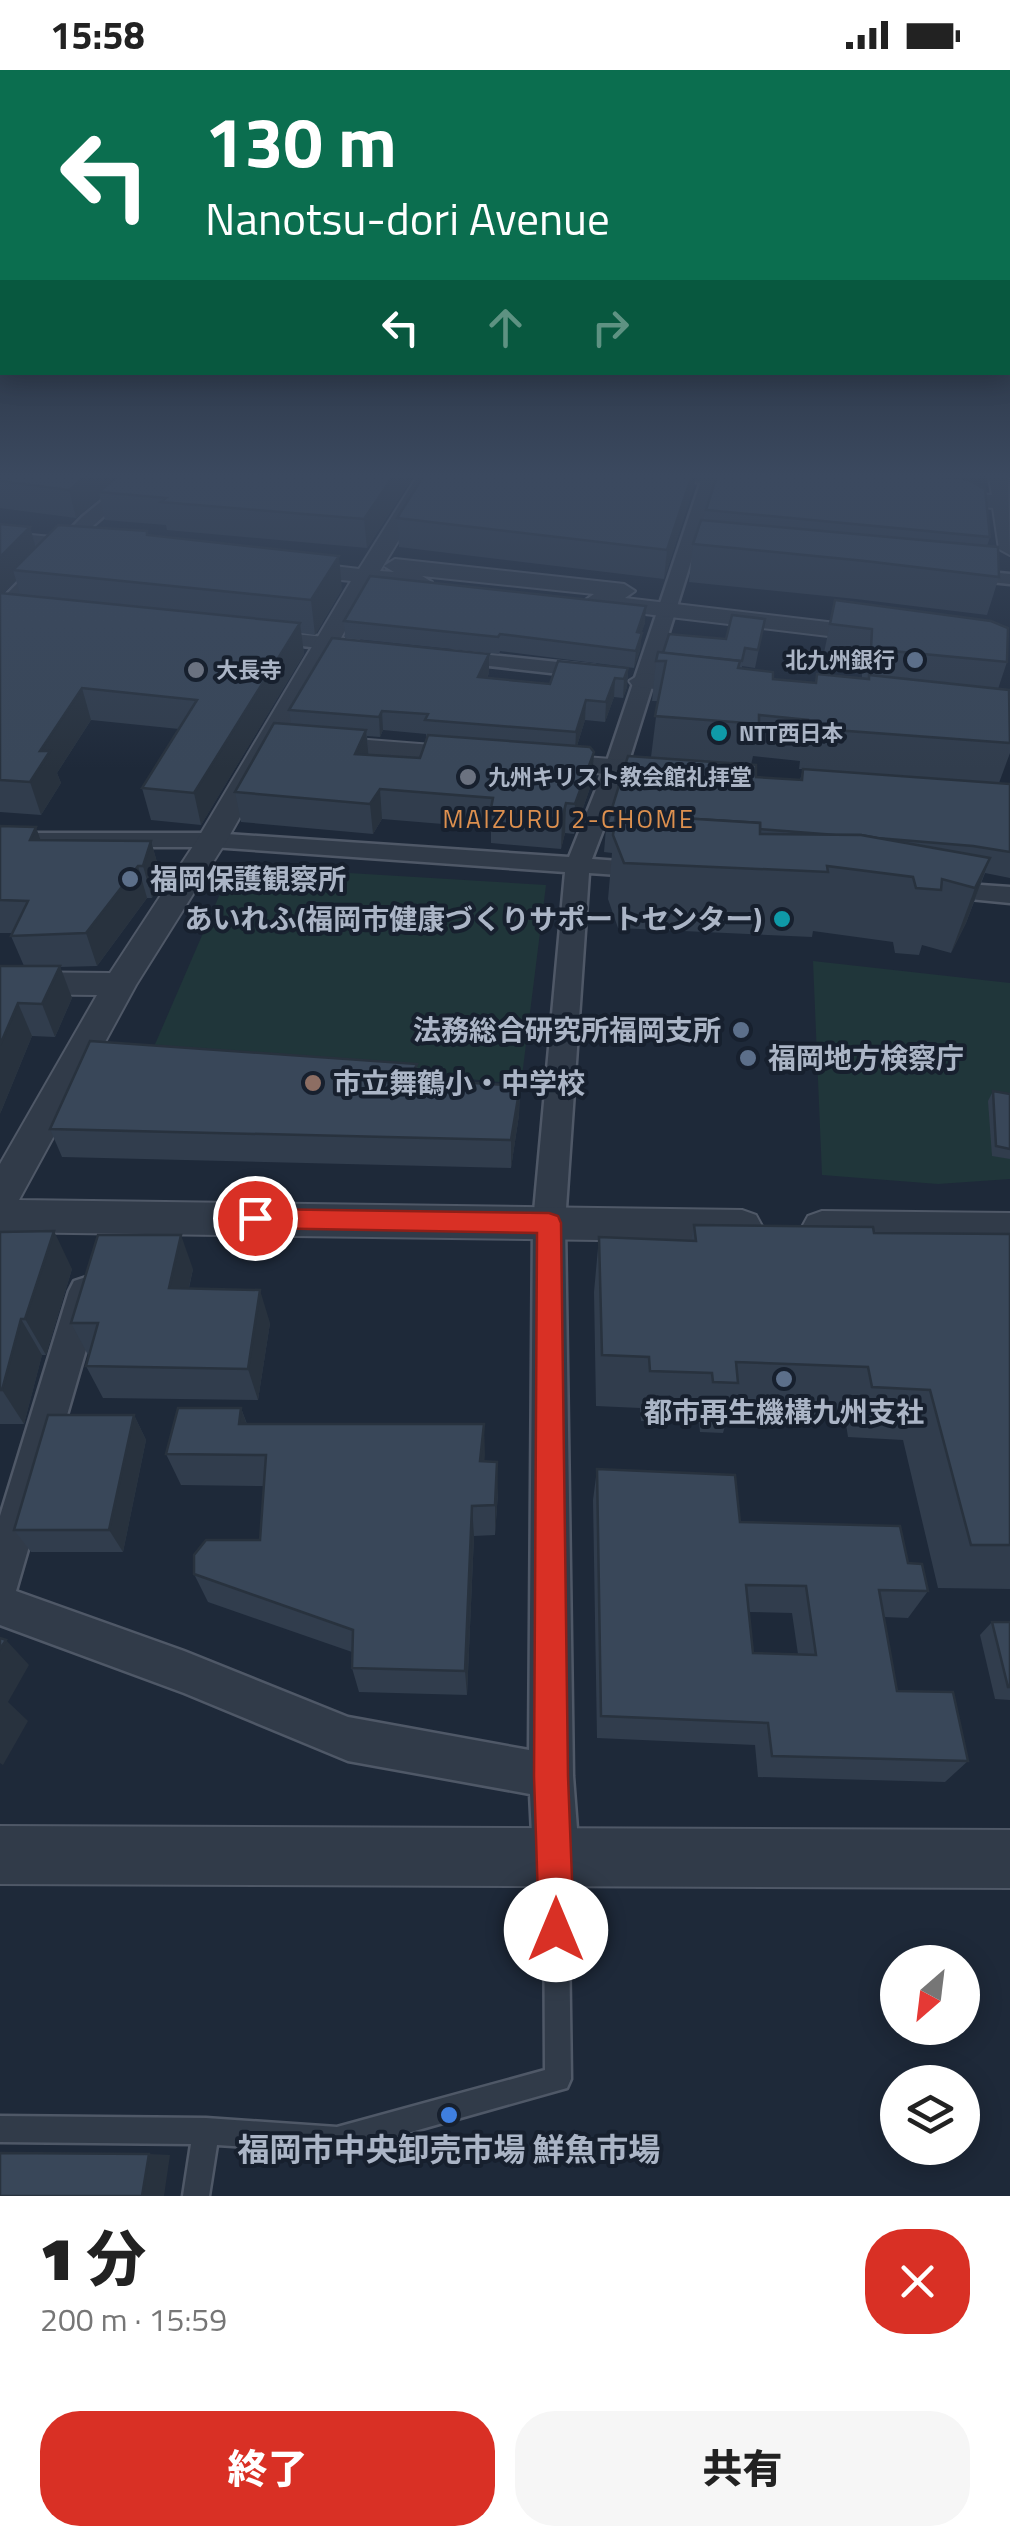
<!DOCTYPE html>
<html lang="ja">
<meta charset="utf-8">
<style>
:root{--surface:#fff;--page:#f6f6f6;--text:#222;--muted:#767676;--accent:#d93025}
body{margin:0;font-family:"Titillium Web","Noto Sans JP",sans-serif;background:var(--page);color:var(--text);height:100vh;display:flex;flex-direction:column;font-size:38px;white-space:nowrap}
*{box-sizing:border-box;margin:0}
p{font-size:32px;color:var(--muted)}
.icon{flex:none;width:55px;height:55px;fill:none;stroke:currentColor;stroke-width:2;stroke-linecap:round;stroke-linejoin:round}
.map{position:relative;height:2126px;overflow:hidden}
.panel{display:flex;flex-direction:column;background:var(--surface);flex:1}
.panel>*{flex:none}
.hud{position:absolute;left:0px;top:0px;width:1010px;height:305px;box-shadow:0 5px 25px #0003;background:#0b6e4f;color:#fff;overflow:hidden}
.needle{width:65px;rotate:208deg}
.controls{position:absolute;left:880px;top:1875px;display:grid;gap:20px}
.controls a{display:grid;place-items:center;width:100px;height:100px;border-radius:50%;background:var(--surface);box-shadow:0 5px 25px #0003;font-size:50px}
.pin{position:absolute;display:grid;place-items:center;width:85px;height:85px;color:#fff;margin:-42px;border:5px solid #fff;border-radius:50%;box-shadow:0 2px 10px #0007}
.me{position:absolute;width:110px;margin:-55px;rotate:0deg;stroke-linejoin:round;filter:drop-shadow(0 0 8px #0008)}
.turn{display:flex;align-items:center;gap:35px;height:210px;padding:0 40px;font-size:45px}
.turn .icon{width:130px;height:130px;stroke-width:2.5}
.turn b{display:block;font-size:70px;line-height:85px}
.lanes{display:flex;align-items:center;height:95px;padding:0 40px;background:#0003;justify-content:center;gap:50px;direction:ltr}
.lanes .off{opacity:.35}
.round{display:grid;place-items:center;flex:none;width:105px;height:105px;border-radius:40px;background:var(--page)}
.head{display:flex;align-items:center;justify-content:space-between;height:170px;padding:0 40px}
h1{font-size:60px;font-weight:800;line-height:75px}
.cta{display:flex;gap:20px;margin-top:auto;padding:20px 40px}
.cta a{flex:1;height:115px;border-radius:40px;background:var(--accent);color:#fff;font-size:40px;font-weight:800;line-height:115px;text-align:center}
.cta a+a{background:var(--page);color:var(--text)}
.status{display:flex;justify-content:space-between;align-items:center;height:70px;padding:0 50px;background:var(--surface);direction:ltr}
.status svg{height:28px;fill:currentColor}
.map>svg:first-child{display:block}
</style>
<div class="status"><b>15:58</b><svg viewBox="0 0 49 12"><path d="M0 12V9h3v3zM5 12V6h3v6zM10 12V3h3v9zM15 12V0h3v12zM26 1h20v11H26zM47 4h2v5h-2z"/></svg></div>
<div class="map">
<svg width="1010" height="2126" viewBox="0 0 1010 2126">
<rect width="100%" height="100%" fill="#1e2939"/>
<g fill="#20363a">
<path d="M 232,796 L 546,815 L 521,1014 L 153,979 Z"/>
<path d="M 813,891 L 1010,913 L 1010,1109 L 938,1114 L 822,1105 Z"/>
</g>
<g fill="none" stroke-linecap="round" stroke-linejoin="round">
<g stroke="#4f5867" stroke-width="5">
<path id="service" d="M 556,1787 L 564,1791 L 568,1799 L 571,2009 L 567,2018 L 337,2083 L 217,2075 L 209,2126 L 183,2126 L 191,2074 L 0,2072 L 0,2046 L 206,2048 L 337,2057 L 545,2000 L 544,1799 L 548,1791 Z"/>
</g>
<g stroke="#4f5867" stroke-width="5">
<g id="minor">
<path d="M 137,402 L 154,402 L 94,455 L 7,546 L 0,548 L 0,531 L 82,447 Z"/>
<path d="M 703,405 L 717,408 L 627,697 L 592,789 L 648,793 L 660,800 L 648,807 L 589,803 L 565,1153 L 573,1706 L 579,1785 L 572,1801 L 556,1808 L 540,1801 L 533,1785 L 530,1724 L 348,1691 L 184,1623 L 0,1555 L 0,1446 L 69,1221 L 74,1211 L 86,1207 L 98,1211 L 103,1221 L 16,1521 L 184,1581 L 348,1647 L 529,1680 L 533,1153 L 565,802 L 212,777 L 0,777 L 0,763 L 212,763 L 569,787 L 605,697 Z"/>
<path d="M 958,499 L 1010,504 L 1010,514 L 952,508 L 952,500 Z"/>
<path d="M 263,561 L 356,570 L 366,576 L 356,582 L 256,571 L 256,563 Z"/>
<path d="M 452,581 L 595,596 L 605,602 L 595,608 L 445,591 L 442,587 Z"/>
<path d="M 938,812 L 1010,817 L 1010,833 L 929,825 L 926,820 Z"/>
</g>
</g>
<g stroke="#4f5867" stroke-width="4">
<g id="tertiary">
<path d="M 420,402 L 440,402 L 380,501 L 394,502 L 384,496 L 395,489 L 624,514 L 635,521 L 625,528 L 878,558 L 890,565 L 878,572 L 595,538 L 584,531 L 594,524 L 422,506 L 432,512 L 429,517 L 372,513 L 227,770 L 136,915 L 19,1130 L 742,1140 L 756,1145 L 762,1156 L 756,1167 L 742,1172 L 0,1162 L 0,1094 L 97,925 L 0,924 L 0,902 L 110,903 L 197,770 L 351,511 L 292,505 L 281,498 L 292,491 L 359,499 Z"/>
<path d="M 632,402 C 661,401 753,395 773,412 L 763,418 L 642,408 Z"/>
<path d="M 988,402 L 1008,402 L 1010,485 L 999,479 L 993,438 L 938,433 L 928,427 L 938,421 L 992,425 Z"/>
<path d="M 0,462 L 93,471 L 104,477 L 93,483 L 0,474 Z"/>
<path d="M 642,603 L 704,610 L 717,618 L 704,626 L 633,616 L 629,611 Z"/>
<path d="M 317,666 L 471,678 L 485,686 L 471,694 L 308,680 L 304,674 Z"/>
<path d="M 546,684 L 676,694 L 690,702 L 676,710 L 536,698 L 532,692 Z"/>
<path d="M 822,1141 L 1010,1143 L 1010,1175 L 822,1173 L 808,1168 L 802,1157 L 808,1146 Z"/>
<path d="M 0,1756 L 1010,1760 L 1010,1818 L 0,1814 Z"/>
</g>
</g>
<use href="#service" fill="#313b49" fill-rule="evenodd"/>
<use href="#minor" fill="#313b49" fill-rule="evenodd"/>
<use href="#tertiary" fill="#313b49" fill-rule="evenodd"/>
</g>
<g fill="#313d4d" fill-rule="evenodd">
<path d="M 0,402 L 416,402 L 367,478 L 167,460 L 166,455 L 105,450 L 100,428 L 76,448 L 0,438 Z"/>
<path d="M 426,402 L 696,402 L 694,416 L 664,509 L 399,477 L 397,448 Z"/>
<path d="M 718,402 L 979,402 L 977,410 L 971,412 L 990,467 L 987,476 L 999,507 L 987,545 L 856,529 L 689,512 L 693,474 L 704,450 L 706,440 Z"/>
<path d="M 0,454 L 30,457 L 36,477 L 147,461 L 148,465 L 342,519 L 315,565 L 301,563 L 304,584 L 201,755 L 151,750 L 142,718 L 179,659 L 91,650 L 57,703 L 61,713 L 41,745 L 0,742 ZM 16,510 L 20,525 L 3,523 Z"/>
<path d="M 835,530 L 1007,592 L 998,619 L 1010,635 L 1010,683 L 999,713 L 1010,714 L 1010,808 L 985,803 L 966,853 L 951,883 L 922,875 L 919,885 L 895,883 L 893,872 L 813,861 L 812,867 L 618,858 L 608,829 L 612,783 L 604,782 L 606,758 L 651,687 L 658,631 L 652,631 L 656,591 L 663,583 L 726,569 L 765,549 L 755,598 L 742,596 L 742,599 L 773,609 L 815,613 L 817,604 L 862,608 L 862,603 L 821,597 ZM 753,686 L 800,691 L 799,699 L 803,699 L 800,710 L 756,707 L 751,695 Z"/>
<path d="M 344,551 L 645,553 L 641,563 L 640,580 L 634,598 L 500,581 L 499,584 L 345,568 Z"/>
<path d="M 628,598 L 627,617 L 623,628 L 614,627 L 605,652 L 585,650 L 577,676 L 592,712 L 574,764 L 565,763 L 561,779 L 491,773 L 491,758 L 382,749 L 373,764 L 241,752 L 235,722 L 291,655 L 289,640 L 489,603 L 487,608 L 550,614 ZM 383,660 L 426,664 L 426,669 L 420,688 L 369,685 L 367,666 L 380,667 Z"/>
<path d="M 0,756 L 40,770 L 151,771 L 160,803 L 152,828 L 147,828 L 97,896 L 60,897 L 72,928 L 55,967 L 32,966 L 0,1044 L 24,896 L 11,866 L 13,863 L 0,863 Z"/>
<path d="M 417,994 L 418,1010 L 520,1016 L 519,1045 L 511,1098 L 62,1087 L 50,1059 Z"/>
<path d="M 993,1021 L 1010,1024 L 1010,1089 L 992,1086 L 988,1031 Z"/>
<path d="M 694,1155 L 874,1163 L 1010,1164 L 1010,1519 L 938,1518 L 903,1370 L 848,1367 L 845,1348 L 729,1343 L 723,1363 L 700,1362 L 699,1353 L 641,1351 L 640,1338 L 596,1336 L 594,1222 L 599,1167 L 691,1171 Z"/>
<path d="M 0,1162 L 72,1199 L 46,1285 L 42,1285 L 24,1354 L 0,1354 Z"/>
<path d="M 193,1199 L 189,1218 L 270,1253 L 258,1330 L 103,1328 L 86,1296 L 89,1285 L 88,1285 L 71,1253 Z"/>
<path d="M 241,1338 L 247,1354 L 484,1354 L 484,1391 L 498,1423 L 495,1465 L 474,1466 L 467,1625 L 359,1622 L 352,1598 L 352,1582 L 208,1532 L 194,1504 L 260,1470 L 264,1416 L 181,1415 L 166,1384 Z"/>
<path d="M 134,1345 L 146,1370 L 123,1482 L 31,1482 L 14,1460 Z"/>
<path d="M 597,1399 L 740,1452 L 908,1493 L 928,1521 L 908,1548 L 884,1547 L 897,1621 L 968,1691 L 945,1712 L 758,1707 L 755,1675 L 597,1668 L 593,1430 ZM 749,1542 L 792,1543 L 798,1584 L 753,1583 Z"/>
<path d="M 992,1552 L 1010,1552 L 1010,1630 L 995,1629 L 980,1565 Z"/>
</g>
<g fill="#28323e">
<path d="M 91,402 L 131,402 L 99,422 L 100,428 L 76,448 L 69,420 Z"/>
<path d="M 396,402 L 416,402 L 367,478 L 364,449 Z"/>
<path d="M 693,402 L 696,402 L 694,416 L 664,509 L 667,480 Z"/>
<path d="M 954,402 L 979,402 L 977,410 L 950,418 Z"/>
<path d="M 30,457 L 38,486 L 13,500 L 16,510 L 0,526 L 0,487 Z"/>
<path d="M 339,486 L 342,519 L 315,565 L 311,530 Z"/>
<path d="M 646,536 L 645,553 L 636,579 L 637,562 Z"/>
<path d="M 300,553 L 304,584 L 201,755 L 194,723 Z"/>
<path d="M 642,563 L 640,580 L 634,598 L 636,581 Z"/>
<path d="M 489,584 L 489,603 L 478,626 L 478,607 Z"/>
<path d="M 628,598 L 627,617 L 623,628 L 624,609 Z"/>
<path d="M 615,608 L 614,627 L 605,652 L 606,632 Z"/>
<path d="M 82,618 L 91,650 L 57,703 L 61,713 L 41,745 L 30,712 L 40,681 Z"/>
<path d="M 586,630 L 585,650 L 575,682 L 576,662 Z"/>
<path d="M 382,641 L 383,660 L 380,667 L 379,647 Z"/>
<path d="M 366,660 L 369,690 L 355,684 Z"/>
<path d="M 594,682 L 592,712 L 574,764 L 575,734 Z"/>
<path d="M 380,719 L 382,749 L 373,764 L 370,734 Z"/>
<path d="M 566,733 L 565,763 L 561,779 L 562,749 Z"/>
<path d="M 36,757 L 47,789 L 30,770 Z"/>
<path d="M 151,771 L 160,803 L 152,828 L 143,796 Z"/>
<path d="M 990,788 L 966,853 L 951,883 L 975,818 Z"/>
<path d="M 138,796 L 147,828 L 97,896 L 86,863 Z"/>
<path d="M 60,896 L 72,928 L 55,967 L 42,934 Z"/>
<path d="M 18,933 L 32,966 L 0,1044 L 0,975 Z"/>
<path d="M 417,994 L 419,1022 L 410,1009 Z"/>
<path d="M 520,1016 L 519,1045 L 511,1098 L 511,1070 Z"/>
<path d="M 54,1161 L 72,1199 L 46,1285 L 25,1249 Z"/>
<path d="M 181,1165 L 193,1199 L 181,1251 L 169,1218 Z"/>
<path d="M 260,1220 L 270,1253 L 258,1330 L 248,1299 Z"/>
<path d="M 21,1249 L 42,1285 L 24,1354 L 2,1320 Z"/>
<path d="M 241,1338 L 252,1370 L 239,1354 Z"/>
<path d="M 134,1345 L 146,1370 L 123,1482 L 109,1460 Z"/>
<path d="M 484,1354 L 485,1385 L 481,1422 L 480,1391 Z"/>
<path d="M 497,1392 L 498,1423 L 495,1465 L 495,1435 Z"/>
<path d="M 472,1436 L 474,1466 L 467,1625 L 465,1601 Z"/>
<path d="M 6,1570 L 29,1595 L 8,1632 L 28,1651 L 3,1695 L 0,1693 L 0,1579 Z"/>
<path d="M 149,2084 L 170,2085 L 164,2126 L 142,2126 Z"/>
</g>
<g fill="#394759" stroke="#28323e" stroke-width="2.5" fill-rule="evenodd">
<path d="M 0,402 L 91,402 L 69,420 L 0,411 Z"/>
<path d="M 122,402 L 396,402 L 364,449 L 161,432 L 166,428 L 99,422 Z"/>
<path d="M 426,402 L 693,402 L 667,480 L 397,448 Z"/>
<path d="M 718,402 L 873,402 L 966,409 L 985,419 L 990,467 L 706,440 Z"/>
<path d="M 701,450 L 998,477 L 999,507 L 865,491 L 693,474 Z"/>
<path d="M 0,454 L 30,457 L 0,487 Z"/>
<path d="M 58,455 L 147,461 L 147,465 L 339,486 L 311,530 L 13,500 Z"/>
<path d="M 370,506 L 646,536 L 637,562 L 642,563 L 636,581 L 500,564 L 498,567 L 344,551 Z"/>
<path d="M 0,523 L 300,553 L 194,723 L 142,718 L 197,630 L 82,618 L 40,681 L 50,681 L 30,712 L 0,710 Z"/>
<path d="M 835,530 L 991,551 L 1008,558 L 1007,592 L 871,579 L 872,559 L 830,554 Z"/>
<path d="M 732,545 L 765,549 L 758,580 L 745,578 L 742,591 L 663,583 L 669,564 L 726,569 Z"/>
<path d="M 332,568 L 489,584 L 478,607 L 550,614 L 558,591 L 628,598 L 624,609 L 615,608 L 606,632 L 586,630 L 576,662 L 425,650 L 428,644 L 382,641 L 379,647 L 289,640 Z"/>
<path d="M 658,582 L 740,591 L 738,598 L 773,602 L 773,609 L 816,613 L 817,604 L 869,609 L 869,605 L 1009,620 L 1010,673 L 808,658 L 808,650 L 759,645 L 759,654 L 655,646 L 666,591 L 656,591 Z"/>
<path d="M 274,653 L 366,660 L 355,684 L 420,688 L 428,665 L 590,677 L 594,682 L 575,734 L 566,733 L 562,749 L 490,743 L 493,728 L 380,719 L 370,734 L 235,722 Z"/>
<path d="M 628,686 L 756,695 L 756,707 L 802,710 L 803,699 L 1010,714 L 1010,782 L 973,776 L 877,768 L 861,765 L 836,765 L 760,759 L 760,753 L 616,744 L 614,759 L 606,758 Z"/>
<path d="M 616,744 L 760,753 L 760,764 L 861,765 L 990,788 L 975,818 L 942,809 L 941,820 L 916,818 L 913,807 L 827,796 L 828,802 L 624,793 L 613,765 Z"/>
<path d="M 0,756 L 36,757 L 30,770 L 151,771 L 143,796 L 138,796 L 86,863 L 11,866 L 28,831 L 0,830 Z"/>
<path d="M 0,896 L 60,896 L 42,934 L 18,933 L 0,975 Z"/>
<path d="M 90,971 L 417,994 L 410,1009 L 520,1016 L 511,1070 L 50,1059 Z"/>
<path d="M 993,1021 L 1010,1024 L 1010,1079 L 996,1076 Z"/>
<path d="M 694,1155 L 873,1157 L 874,1163 L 1010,1164 L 1010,1475 L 971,1475 L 930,1320 L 872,1317 L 868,1297 L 736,1292 L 738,1313 L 713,1312 L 712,1303 L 650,1301 L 649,1287 L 602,1285 L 599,1167 L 696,1171 Z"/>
<path d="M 54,1161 L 25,1249 L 21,1249 L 2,1320 L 0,1320 L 0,1162 Z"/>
<path d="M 98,1165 L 181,1165 L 169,1218 L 260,1220 L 248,1299 L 86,1296 L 98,1253 L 71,1253 Z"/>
<path d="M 178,1338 L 241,1338 L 239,1354 L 484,1354 L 480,1391 L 497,1392 L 495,1435 L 472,1436 L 465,1601 L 352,1598 L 353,1560 L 194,1504 L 194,1485 L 206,1470 L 260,1470 L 266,1385 L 166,1384 Z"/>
<path d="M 48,1345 L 134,1345 L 109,1460 L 14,1460 Z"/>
<path d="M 597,1399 L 735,1405 L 740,1452 L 900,1456 L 908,1493 L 922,1494 L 928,1521 L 879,1520 L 897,1621 L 953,1622 L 968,1691 L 772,1686 L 768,1653 L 601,1646 ZM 746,1515 L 806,1516 L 816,1585 L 753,1583 Z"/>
<path d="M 992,1552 L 1010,1552 L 1010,1617 L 1008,1617 Z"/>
<path d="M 0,1568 L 6,1570 L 0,1579 Z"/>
<path d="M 0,2083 L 149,2084 L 142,2126 L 0,2126 Z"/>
</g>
<linearGradient id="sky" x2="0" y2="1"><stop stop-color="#10171f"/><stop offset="0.58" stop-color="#3b495f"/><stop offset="1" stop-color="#3b495f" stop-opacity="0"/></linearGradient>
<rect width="1010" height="699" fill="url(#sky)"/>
<path fill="#d93025" stroke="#8d1f18" stroke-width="2.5" d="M 255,1139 L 549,1143 L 558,1146 L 561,1153 L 568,1706 L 574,1860 L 569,1872 L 556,1877 L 544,1872 L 539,1860 L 534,1706 L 537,1163 L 255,1158 L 246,1155 L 243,1148 L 246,1141 Z"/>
<g fill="#5c6f8a" stroke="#17202e" stroke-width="4">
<circle cx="915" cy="590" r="10"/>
<circle cx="130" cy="809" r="10"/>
<circle cx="741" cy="960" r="10"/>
<circle cx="748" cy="988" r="10"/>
<circle cx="784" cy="1309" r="10"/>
</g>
<g fill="#6b7280" stroke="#17202e" stroke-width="4">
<circle cx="196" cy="600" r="10"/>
<circle cx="468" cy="707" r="10"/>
</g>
<g fill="#0f9aa8" stroke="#17202e" stroke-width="4">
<circle cx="719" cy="663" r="10"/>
<circle cx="782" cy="849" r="10"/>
</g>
<circle fill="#8d6e63" stroke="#17202e" stroke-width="4" cx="313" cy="1013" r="10"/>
<circle fill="#3f7fe0" stroke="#17202e" stroke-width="4" cx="449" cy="2045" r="10"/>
<g text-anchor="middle" stroke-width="8" stroke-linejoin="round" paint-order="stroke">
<g font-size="22" font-weight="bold" fill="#abb5c6" stroke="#17202e" text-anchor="start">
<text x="895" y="598" text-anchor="end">北九州銀行</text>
<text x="216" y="608">大長寺</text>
<text x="739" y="671">NTT西日本</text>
<text x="488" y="715">九州キリスト教会館礼拝堂</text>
</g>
<g font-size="25" letter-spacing="2.5" fill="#dd904f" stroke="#17202e">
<text x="569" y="758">MAIZURU 2-CHOME</text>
</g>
<g font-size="28" font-weight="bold" fill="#abb5c6" stroke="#17202e" text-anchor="start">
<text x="150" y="819">福岡保護観察所</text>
<text x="762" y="859" text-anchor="end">あいれふ(福岡市健康づくりサポートセンター)</text>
<text x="721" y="970" text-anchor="end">法務総合研究所福岡支所</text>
<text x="768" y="998">福岡地方検察庁</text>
<text x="333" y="1023">市立舞鶴小・中学校</text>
<text x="784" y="1352" text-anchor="middle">都市再生機構九州支社</text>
</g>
<g font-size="32" font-weight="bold" fill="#abb5c6" stroke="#17202e">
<text x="449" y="2091">福岡市中央卸売市場 鮮魚市場</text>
</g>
</g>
</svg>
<div class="controls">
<a><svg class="needle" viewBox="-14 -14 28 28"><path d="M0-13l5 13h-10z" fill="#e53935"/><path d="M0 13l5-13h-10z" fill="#767676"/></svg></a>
<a><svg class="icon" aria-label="layers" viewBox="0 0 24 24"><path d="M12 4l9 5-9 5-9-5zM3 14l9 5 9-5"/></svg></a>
</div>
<div class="pin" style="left:255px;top:1148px;background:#d93025"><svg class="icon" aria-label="arrive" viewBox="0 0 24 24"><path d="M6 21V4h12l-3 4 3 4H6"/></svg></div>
<svg class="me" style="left:556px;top:1860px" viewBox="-20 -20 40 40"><circle r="19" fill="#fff"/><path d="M0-13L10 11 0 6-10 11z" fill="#d93025"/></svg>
<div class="hud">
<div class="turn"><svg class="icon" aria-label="left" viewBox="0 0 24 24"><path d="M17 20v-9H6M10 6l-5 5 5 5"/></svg><div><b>130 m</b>Nanotsu-dori Avenue</div></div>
<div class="lanes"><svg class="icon" aria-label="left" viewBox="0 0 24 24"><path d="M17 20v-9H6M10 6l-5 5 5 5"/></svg><svg class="icon off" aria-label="ahead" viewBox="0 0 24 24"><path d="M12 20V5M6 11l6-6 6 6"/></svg><svg class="icon off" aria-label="right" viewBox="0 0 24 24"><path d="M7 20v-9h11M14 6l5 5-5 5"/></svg></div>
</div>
</div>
<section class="panel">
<div class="head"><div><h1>1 分</h1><p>200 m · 15:59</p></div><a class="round" style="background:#d93025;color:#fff"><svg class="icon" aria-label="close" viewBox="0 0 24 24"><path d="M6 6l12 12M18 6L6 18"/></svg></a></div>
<div class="cta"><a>終了</a><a>共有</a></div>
</section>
